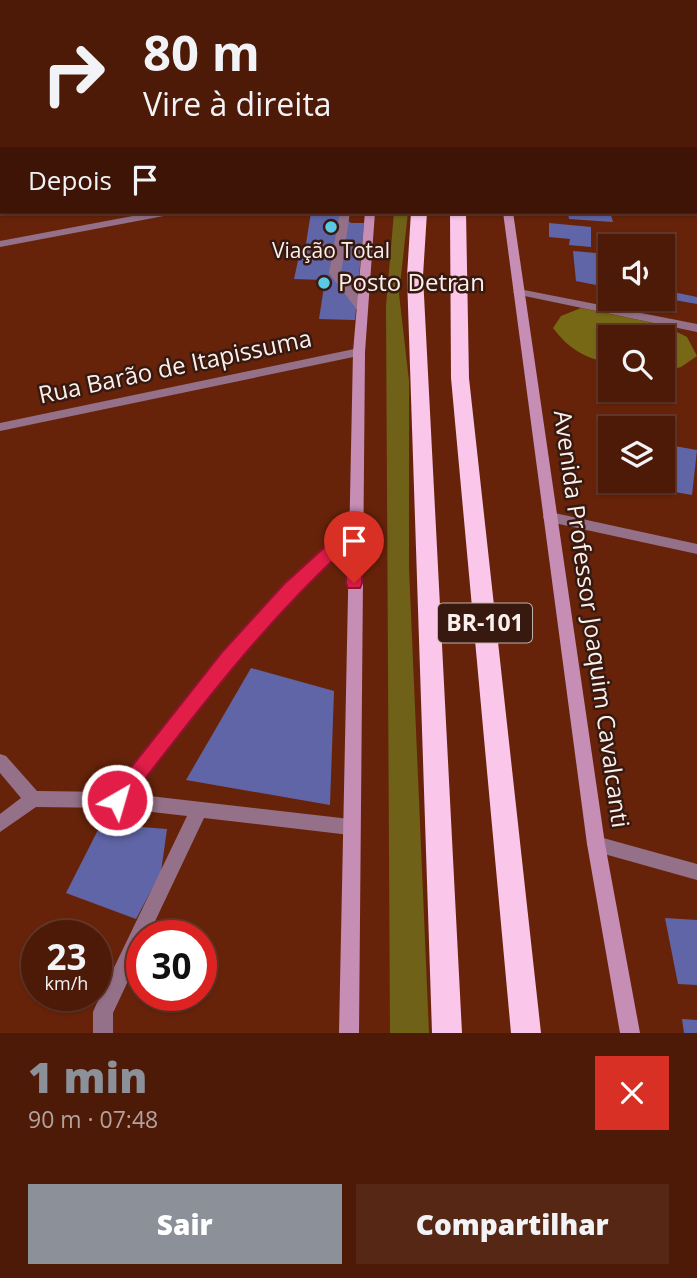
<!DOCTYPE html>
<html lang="pt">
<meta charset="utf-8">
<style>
:root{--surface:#4d1a08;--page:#572716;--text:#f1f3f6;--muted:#b3a19c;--line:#643829;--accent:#8c9099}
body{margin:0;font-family:"Open Sans",sans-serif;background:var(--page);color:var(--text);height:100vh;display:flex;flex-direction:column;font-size:26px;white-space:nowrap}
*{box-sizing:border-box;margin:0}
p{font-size:23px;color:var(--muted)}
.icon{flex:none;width:38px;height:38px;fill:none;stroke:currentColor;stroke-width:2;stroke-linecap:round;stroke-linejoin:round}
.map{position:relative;height:1033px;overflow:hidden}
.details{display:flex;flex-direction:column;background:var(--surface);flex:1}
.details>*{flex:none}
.guide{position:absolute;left:0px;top:0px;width:698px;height:214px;box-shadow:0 2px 5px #0004,0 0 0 2px var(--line);background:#4d1a08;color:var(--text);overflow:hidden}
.controls{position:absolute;left:598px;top:234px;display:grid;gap:14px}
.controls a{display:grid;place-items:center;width:77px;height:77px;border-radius:0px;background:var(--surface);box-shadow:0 2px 5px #0004,0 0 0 2px var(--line);font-size:35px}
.speed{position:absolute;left:21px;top:920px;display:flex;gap:14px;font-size:35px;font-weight:700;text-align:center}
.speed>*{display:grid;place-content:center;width:91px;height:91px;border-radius:50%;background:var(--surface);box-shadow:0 2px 5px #0004,0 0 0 2px var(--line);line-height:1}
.speed small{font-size:18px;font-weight:400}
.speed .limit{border:10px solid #d22;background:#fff;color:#111}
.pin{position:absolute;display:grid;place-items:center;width:60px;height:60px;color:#fff;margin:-72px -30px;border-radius:50% 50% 50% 0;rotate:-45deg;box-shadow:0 0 7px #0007}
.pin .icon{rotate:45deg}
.me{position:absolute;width:77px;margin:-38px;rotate:38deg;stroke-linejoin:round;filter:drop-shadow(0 0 5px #0008)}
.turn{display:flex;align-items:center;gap:24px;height:147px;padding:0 28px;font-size:32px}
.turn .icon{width:91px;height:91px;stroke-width:2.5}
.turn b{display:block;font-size:49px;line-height:60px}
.then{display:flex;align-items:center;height:66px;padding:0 28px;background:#0003;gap:14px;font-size:26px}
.round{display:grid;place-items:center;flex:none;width:74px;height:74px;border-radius:0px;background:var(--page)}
.head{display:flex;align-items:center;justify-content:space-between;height:119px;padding:0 28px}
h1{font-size:42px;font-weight:800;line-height:52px;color:var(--accent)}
.action{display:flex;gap:14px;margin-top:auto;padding:14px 28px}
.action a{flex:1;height:80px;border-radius:0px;background:var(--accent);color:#fff;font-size:28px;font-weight:800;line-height:80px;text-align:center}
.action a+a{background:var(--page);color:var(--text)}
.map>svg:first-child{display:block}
</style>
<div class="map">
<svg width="697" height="1033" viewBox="0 0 697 1033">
<rect width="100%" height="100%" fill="#67230a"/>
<path fill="#6f6218" d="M 394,212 L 408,212 L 399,294 L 409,381 L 409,568 L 429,1033 L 390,1033 L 386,306 Z"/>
<path fill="#766814" d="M 581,308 L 663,325 L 687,337 L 697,356 L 681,367 L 663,372 L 663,338 L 611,338 L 611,363 C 584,358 569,349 553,328 L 561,316 Z"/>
<g fill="#6065a7">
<path d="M 311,212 L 338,212 L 351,223 L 364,223 L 355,320 L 319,319 L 325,280 L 294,279 L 299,256 L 304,256 Z"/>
<path d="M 568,212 L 610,212 L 613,222 L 569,219 Z"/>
<path d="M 549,223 L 591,227 L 591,247 L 569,245 L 570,239 L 549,237 Z"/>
<path d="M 573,251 L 607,254 L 604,260 L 611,262 L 607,274 L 600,272 L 596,285 L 576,281 Z"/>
<path d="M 663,290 L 697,297 L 697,304 L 663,298 Z"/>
<path d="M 663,444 L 697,450 L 692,495 L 651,488 L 652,481 L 663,481 Z"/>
<path d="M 596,446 L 611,447 L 611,471 L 602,470 Z"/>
<path d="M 251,668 L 334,691 L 330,805 L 186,780 Z"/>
<path d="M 101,824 L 167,829 L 161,872 L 136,919 L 66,893 Z"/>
<path d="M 665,918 L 697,920 L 697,985 L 678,984 Z"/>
<path d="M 682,1019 L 697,1020 L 697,1033 L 684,1033 Z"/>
</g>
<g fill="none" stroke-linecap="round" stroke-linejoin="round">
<path fill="#957189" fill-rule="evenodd" d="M 340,212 L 350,212 L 341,273 L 368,308 L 362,312 L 358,311 L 329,273 Z"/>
<g fill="#957189" fill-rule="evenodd">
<path d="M 59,0 L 75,0 L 57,2 Z"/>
<rect x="0" y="10" width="2" height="4"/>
<rect x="0" y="110" width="2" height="6"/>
<path d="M 154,212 L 174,212 L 169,215 L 0,247 L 0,241 Z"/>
<path d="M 519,289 L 697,324 L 697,332 L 515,294 L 513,292 Z"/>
<path d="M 359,348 L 363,349 L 365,352 L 363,355 L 0,431 L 0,423 Z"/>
<path d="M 550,512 L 697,544 L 697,554 L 545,521 L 543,517 L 545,513 Z"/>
<path d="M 355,524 L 362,529 L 360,533 L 295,593 L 235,661 L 132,794 L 350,819 L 356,821 L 359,827 L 356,833 L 350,835 L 204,818 L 148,936 L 142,936 L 142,951 L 113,1013 L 113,1033 L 93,1033 L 93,1012 L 96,1005 L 187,816 L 117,808 L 36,807 L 0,832 L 0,814 L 21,798 L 0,773 L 0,754 L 6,756 L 37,791 L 113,792 L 223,653 L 285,585 L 350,525 Z"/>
<path d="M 596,836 L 697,864 L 697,880 L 590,850 L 587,844 L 590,838 Z"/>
</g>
<g fill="#c68eb4" fill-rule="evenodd">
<rect x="395" y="0" width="8" height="2"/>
<rect x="502" y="0" width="8" height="2"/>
<path d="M 365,212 L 375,212 L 365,352 L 359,1033 L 339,1033 L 353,352 Z"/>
<path d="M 503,212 L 513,212 L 605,844 L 640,1033 L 620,1033 L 587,844 Z"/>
</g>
<g fill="#fac6e9" fill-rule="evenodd">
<rect x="429" y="0" width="12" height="2"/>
<rect x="462" y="0" width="12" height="2"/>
<path d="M 411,212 L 427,212 L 423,276 L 462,1033 L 432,1033 L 407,276 Z"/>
<path d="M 450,212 L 466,212 L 469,378 L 541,1033 L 511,1033 L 451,378 Z"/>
</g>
</g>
<path fill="#e11d48" stroke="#92132f" stroke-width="2" d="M 355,523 L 363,529 L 362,583 L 360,588 L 348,588 L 346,583 L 347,547 C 260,627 196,713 124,806 L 117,809 L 110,806 L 107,800 L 110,794 L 223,651 L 284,584 L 349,525 Z"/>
<g fill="#5bc8e6" stroke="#38190f" stroke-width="2.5">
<circle cx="331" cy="227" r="7"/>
<circle cx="324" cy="283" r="7"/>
</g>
<g text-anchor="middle" stroke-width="5" stroke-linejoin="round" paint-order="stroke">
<g font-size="21" fill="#faf1ee" stroke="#38190f">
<text x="331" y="258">Viação Total</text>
</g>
<rect fill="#38190f" stroke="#c0b0ab" stroke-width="2" x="438" y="603.5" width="94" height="39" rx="5"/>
<g font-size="23" font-weight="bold" fill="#faf1ee">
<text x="485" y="631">BR-101</text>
</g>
<g font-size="24" fill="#faf1ee" stroke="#38190f" text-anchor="start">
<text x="338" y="291">Posto Detran</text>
</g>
<g font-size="24" fill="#faf1ee" stroke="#38190f">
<text transform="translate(175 367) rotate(-12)" y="8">Rua Barão de Itapissuma</text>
<text transform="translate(591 619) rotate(82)" y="8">Avenida Professor Joaquim Cavalcanti</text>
</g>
</g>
</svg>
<div class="controls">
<a><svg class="icon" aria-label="sound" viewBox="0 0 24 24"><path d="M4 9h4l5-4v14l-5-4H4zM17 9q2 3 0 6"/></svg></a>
<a><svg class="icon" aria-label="search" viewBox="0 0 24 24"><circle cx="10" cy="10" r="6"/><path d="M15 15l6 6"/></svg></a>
<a><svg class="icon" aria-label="layers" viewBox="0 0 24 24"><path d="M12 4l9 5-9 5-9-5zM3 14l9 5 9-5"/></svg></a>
</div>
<div class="speed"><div>23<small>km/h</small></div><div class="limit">30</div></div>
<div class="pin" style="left:354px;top:583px;background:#d93025"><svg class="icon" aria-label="arrive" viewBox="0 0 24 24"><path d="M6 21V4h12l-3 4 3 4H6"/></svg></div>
<svg class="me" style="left:117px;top:800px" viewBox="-20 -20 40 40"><circle r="17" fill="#e11d48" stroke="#fff" stroke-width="3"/><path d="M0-11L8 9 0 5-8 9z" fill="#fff"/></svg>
<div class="guide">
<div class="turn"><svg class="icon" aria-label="right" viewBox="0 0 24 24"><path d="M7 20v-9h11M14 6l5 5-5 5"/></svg><div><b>80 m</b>Vire à direita</div></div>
<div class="then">Depois<svg class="icon" aria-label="arrive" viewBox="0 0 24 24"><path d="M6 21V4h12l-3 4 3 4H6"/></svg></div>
</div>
</div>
<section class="details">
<div class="head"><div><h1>1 min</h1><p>90 m · 07:48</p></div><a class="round" style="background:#d93025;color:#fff"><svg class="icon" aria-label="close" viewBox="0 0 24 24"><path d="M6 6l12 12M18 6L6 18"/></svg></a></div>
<div class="action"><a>Sair</a><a>Compartilhar</a></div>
</section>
